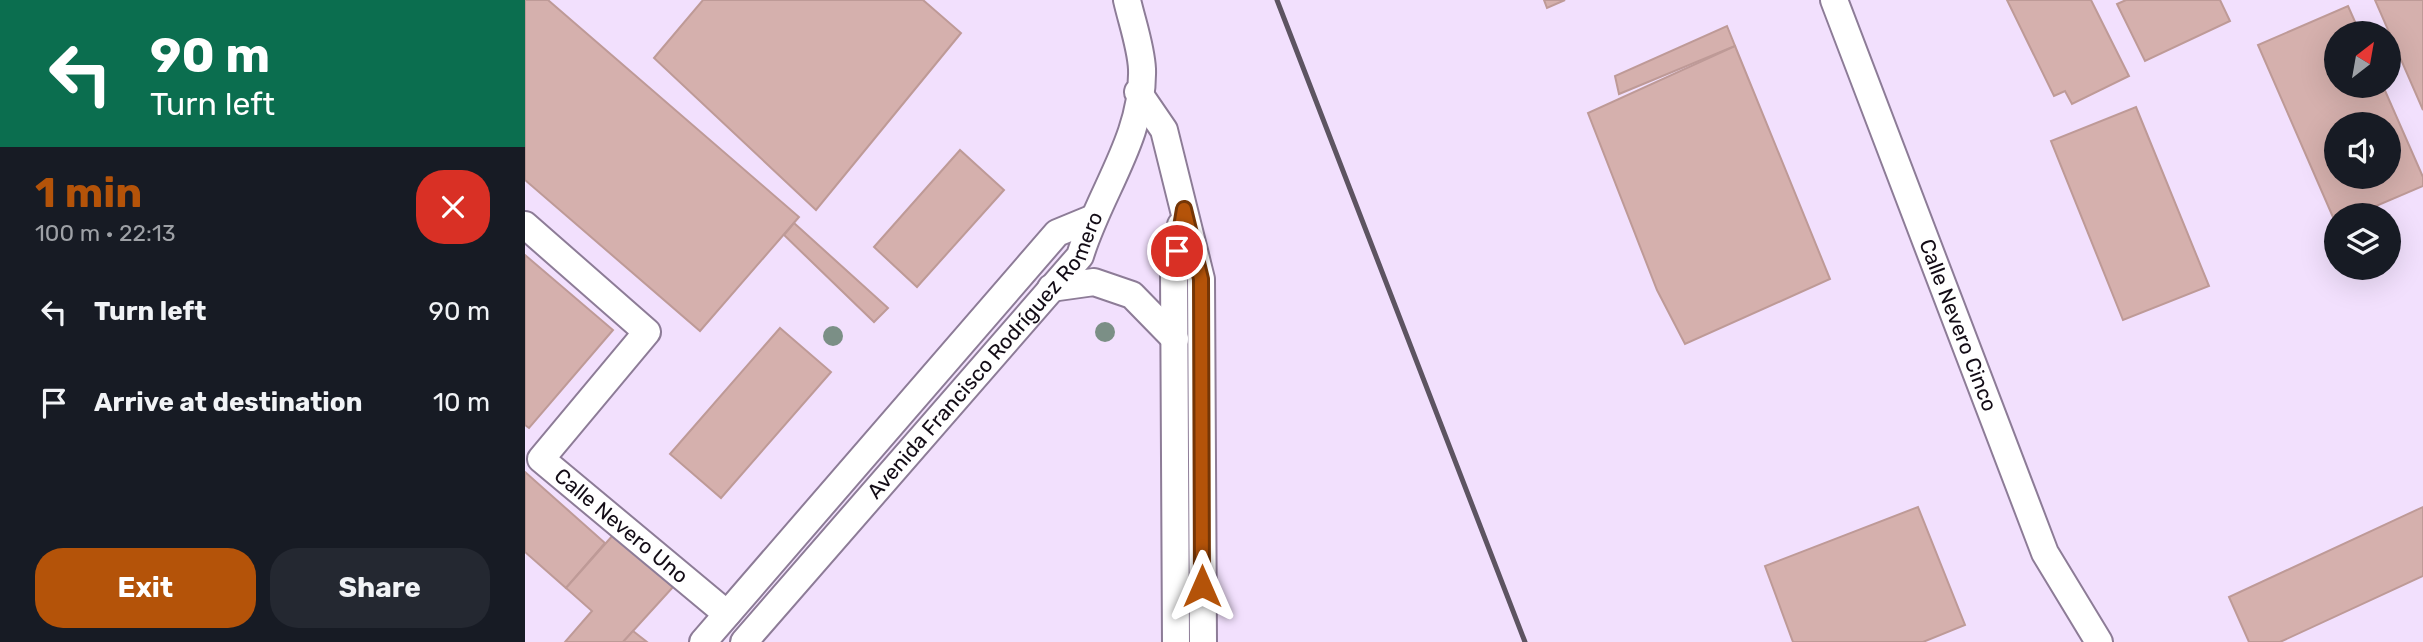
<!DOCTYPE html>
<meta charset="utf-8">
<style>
:root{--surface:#171b24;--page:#242831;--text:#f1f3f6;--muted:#9ea1a6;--accent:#b45309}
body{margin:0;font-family:Rubik,sans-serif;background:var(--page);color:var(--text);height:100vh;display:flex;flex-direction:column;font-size:26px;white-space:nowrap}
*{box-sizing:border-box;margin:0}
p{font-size:23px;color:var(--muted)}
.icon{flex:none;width:38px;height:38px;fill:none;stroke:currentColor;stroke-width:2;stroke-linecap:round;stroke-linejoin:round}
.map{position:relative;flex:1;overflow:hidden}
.side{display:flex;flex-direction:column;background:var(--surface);width:525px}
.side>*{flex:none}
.banner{background:#0b6e4f;color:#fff;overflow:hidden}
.needle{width:46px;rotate:31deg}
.controls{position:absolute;left:1799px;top:21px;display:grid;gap:14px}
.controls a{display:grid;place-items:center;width:77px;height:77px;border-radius:50%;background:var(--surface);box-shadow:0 7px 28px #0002;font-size:35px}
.pin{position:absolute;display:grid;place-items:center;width:60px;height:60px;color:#fff;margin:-30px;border:4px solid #fff;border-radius:50%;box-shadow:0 2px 7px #0007}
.me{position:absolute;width:77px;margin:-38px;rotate:0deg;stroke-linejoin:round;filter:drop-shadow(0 0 5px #0008)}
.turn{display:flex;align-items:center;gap:24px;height:147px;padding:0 35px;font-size:32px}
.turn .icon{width:91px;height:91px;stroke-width:2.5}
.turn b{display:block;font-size:49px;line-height:60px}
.round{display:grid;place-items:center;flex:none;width:74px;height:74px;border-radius:28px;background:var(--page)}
.headline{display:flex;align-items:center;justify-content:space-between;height:119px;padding:0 35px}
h1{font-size:42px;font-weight:700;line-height:52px;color:var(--accent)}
.action{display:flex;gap:14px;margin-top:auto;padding:14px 35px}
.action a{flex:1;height:80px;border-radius:28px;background:var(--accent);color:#fff;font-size:28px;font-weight:700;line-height:80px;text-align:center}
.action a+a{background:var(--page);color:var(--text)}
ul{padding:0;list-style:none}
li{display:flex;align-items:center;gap:21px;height:91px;padding:0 35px}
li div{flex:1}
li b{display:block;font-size:26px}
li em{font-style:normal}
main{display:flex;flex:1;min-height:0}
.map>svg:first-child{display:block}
</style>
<main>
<section class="side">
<div class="banner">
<div class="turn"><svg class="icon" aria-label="left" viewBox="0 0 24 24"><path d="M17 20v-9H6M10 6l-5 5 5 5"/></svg><div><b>90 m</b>Turn left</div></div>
</div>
<div class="headline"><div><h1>1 min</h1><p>100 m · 22:13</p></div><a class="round" style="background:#d93025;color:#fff"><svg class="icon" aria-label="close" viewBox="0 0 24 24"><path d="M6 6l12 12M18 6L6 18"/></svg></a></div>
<ul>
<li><svg class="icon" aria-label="left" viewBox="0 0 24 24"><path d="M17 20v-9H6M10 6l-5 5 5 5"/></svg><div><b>Turn left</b></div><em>90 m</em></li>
<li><svg class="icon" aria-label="arrive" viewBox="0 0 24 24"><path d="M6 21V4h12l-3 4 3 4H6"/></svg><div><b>Arrive at destination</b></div><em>10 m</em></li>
</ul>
<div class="action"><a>Exit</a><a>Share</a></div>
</section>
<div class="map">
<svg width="1898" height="642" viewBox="0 0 1898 642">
<rect width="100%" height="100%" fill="#f7ecfd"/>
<path fill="#f2e0fd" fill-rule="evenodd" d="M 0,0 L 1898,0 L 1898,642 L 0,642 ZM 1811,33 L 1864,33 L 1864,86 L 1811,86 ZM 1811,124 L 1864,124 L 1864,177 L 1811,177 ZM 1811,215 L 1864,215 L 1864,268 L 1811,268 Z"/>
<g fill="#d5b0ad" stroke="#be9a97" stroke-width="2" fill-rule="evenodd">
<path d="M 0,0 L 23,0 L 274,217 L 175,331 L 0,180 Z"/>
<path d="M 178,0 L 398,0 L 436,33 L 291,210 L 129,58 Z"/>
<path d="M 1019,0 L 1040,0 L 1022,8 Z"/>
<path d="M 1482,0 L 1566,0 L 1604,76 L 1547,104 L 1540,91 L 1529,96 Z"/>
<path d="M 1601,0 L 1695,0 L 1705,21 L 1620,61 L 1592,4 Z"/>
<path d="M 1850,0 L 1898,0 L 1898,110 Z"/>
<path d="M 1823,6 L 1835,33 L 1811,33 L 1811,86 L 1858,86 L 1898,177 L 1898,186 L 1830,215 L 1811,215 L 1811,224 L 1733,45 ZM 1811,124 L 1864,124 L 1864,177 L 1811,177 Z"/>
<path d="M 1202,26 L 1210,46 L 1094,94 L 1090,76 Z"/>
<path d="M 1210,46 L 1305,279 L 1160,344 L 1132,290 L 1063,113 Z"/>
<path d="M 1611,107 L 1684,286 L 1598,320 L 1526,141 Z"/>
<path d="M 435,150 L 479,190 L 392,287 L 349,247 Z"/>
<path d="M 269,223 L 363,308 L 349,322 L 259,235 Z"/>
<path d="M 0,255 L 88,330 L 4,428 L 0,425 Z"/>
<path d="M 255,328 L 306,372 L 196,498 L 145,454 Z"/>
<path d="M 0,472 L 80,543 L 41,588 L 0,552 Z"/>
<path d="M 1393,507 L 1440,625 L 1398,642 L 1268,642 L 1240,566 Z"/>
<path d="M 1898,507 L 1898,576 L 1755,642 L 1724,642 L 1704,597 Z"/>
<path d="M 89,534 L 148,587 L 98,642 L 40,642 L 67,611 L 41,588 Z"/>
<path d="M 108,631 L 122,642 L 98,642 Z"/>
</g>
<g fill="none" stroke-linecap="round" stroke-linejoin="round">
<g stroke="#8d7c97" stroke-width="30">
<g id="street">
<path id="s1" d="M 1309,0 L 1520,553 L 1574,642"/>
<path d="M 613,92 L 639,130 L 676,279 L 678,642"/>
<path id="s2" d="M 0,225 L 122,332 L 16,459 L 202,614"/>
<path d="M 526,288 L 569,282 L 607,295 L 650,339"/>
<path d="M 178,642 L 532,233 L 566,219"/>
<path id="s3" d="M 219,642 L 555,256 C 574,193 619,137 617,69 C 616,47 607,22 602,0"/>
<path d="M 651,642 L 649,273 L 656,225"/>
</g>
</g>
<use href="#street" stroke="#fff" stroke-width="26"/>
<path stroke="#5d5461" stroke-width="5" d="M 752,0 L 1000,642"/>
</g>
<g fill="#7b8f86">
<circle cx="580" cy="332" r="10"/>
<circle cx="308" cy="336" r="10"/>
</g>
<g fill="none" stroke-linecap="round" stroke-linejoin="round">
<g stroke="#753606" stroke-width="18">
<path id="route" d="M 652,251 L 659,209 L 676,279 L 677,586"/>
</g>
<use href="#route" stroke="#b45309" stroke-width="12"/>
</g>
<g text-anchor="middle" stroke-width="7" stroke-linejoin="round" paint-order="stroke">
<g font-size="21" fill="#130c16" stroke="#f7ecfd">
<text dy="7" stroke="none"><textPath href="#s1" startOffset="348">Calle Nevero Cinco</textPath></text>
<text dy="7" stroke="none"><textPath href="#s3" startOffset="376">Avenida Francisco Rodríguez Romero</textPath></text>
<text dy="7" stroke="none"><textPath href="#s2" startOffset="432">Calle Nevero Uno</textPath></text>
</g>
</g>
</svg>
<div class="controls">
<a><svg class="needle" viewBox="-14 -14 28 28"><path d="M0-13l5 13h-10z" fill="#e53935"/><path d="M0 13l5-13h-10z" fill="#9ea1a6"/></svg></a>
<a><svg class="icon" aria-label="sound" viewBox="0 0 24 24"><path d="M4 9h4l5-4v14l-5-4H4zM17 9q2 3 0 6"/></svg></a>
<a><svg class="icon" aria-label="layers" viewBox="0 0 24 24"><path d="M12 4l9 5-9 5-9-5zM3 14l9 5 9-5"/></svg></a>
</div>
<div class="pin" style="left:652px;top:251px;background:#d93025"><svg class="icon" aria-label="arrive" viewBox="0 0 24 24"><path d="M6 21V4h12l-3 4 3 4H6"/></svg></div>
<svg class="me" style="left:677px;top:586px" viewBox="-20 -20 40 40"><path d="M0-17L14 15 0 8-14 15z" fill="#b45309" stroke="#fff" stroke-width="4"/></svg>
</div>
</main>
